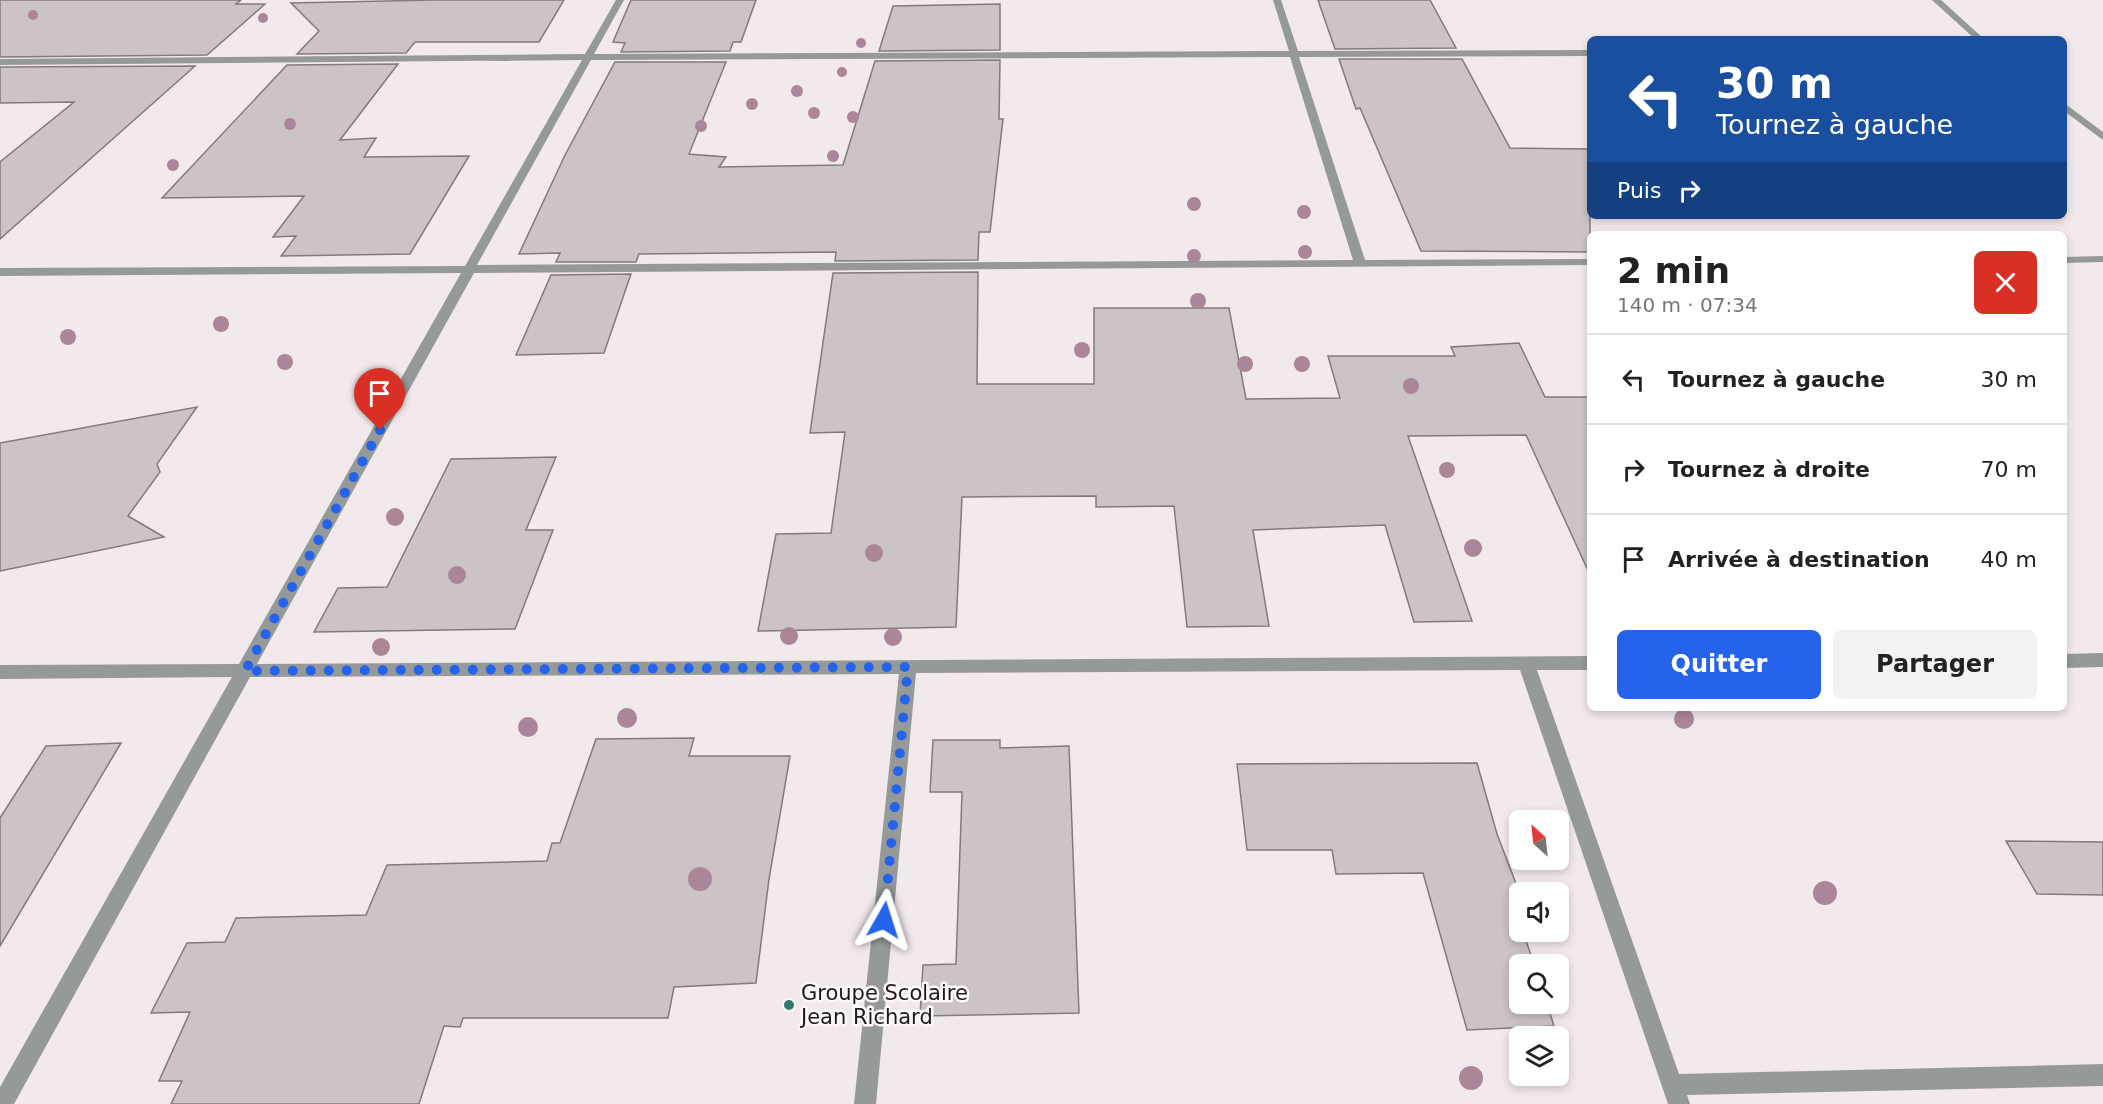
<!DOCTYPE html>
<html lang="fr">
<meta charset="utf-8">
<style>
:root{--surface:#fff;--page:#f2f2f2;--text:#222;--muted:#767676;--line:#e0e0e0;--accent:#2563eb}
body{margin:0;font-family:"DejaVu Sans",sans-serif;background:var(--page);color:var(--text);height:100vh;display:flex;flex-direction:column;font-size:22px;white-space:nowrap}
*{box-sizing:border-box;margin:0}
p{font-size:20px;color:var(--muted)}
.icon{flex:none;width:33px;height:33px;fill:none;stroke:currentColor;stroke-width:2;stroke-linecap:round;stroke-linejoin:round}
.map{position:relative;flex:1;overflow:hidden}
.panel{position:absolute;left:1587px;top:231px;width:480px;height:480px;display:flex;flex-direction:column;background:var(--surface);border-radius:9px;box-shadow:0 3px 9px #0003}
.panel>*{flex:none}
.guide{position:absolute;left:1587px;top:36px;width:480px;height:183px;border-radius:9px;box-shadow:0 3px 9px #0003;background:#1a4fa0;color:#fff;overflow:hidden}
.needle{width:39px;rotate:333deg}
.fabs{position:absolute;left:1509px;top:810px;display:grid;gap:12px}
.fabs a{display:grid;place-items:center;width:60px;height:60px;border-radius:9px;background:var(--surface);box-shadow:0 3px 9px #0003;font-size:30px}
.pin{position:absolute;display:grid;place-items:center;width:51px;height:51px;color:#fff;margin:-62px -26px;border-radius:50% 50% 50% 0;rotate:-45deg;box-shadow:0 0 6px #0007}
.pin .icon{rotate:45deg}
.me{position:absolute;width:66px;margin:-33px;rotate:6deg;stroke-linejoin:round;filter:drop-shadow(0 0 4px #0008)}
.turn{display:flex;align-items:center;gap:21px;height:126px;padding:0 30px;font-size:27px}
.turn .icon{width:78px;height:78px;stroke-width:2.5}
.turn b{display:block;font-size:42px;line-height:51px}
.then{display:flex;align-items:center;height:57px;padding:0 30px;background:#0003;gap:12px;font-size:22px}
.round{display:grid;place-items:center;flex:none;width:63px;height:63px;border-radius:9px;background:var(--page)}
.overview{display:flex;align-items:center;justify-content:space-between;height:102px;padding:0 30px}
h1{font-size:36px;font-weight:700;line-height:45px}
.primary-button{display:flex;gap:12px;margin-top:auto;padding:12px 30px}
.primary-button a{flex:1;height:69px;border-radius:9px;background:var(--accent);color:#fff;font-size:24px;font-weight:700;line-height:69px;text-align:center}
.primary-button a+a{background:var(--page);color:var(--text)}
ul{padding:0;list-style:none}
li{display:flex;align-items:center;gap:18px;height:90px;padding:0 30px;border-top:2px solid var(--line)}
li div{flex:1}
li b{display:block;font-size:22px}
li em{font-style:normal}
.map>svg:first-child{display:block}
</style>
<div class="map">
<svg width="2103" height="1104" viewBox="0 0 2103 1104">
<rect width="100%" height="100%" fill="#f2e9ed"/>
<g fill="#cbc3c6" stroke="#827a7d" stroke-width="1.5">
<path d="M 0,0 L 241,0 L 236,4 L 265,4 L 207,55 L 0,57 Z"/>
<path d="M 433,0 L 564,0 L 539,42 L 415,42 L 406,53 L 297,54 L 319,31 L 291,3 Z"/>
<path d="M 631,0 L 756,0 L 741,42 L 733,42 L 730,51 L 621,52 L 625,43 L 613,42 Z"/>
<path d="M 1318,0 L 1430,0 L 1456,48 L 1335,49 Z"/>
<path d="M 1000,4 L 1000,50 L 879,51 L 893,6 Z"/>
<path d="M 1339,59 L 1462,59 L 1510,148 L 1590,149 L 1590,252 L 1421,251 L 1360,108 L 1356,109 Z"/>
<path d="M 1000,60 L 999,119 L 1003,119 L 990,232 L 979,232 L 978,260 L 835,261 L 836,252 L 639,254 L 636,262 L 556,262 L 560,253 L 519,254 L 565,155 L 615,62 L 726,62 L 689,154 L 726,157 L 719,167 L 843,165 L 875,61 Z"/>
<path d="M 398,64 L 340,140 L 376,138 L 364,157 L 469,156 L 410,254 L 281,256 L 296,236 L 273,237 L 304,196 L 162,198 L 287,65 Z"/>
<path d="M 195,66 L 0,239 L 0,162 L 74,102 L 0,103 L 0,67 Z"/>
<path d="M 978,272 L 977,384 L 1094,384 L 1094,308 L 1229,308 L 1246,399 L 1340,398 L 1328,356 L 1455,356 L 1451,347 L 1519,343 L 1545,397 L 1590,397 L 1590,575 L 1526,435 L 1408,436 L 1472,621 L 1414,622 L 1385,525 L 1253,530 L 1269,626 L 1187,627 L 1174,506 L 1096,507 L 1096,496 L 962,497 L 956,627 L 758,631 L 776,534 L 831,533 L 845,432 L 810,433 L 833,273 Z"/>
<path d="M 631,274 L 604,353 L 516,355 L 551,275 Z"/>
<path d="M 197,407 L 157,464 L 160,472 L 128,516 L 164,537 L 0,571 L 0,443 Z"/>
<path d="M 556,457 L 526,530 L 553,530 L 515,629 L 314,632 L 338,588 L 387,587 L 451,459 Z"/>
<path d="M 694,738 L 689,756 L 790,756 L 769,879 L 756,983 L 674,987 L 668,1018 L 463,1018 L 460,1027 L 444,1026 L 419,1104 L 171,1104 L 182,1081 L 159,1081 L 190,1012 L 151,1013 L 187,943 L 225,942 L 236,918 L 366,915 L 387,865 L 547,861 L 552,843 L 560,843 L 596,739 Z"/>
<path d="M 933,740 L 1000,740 L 1000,748 L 1069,746 L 1079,1013 L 920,1016 L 923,965 L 956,964 L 962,792 L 930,792 Z"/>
<path d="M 121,743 L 0,946 L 0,818 L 46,746 Z"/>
<path d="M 1477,763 L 1497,834 L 1520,894 L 1520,932 L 1523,932 L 1534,964 L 1520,964 L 1520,1004 L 1547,1004 L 1554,1026 L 1467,1030 L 1423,873 L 1336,874 L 1332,850 L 1247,850 L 1237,764 Z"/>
<path d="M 2006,841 L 2103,842 L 2103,895 L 2037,894 Z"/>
</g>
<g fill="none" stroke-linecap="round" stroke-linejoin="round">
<g fill="#959998" fill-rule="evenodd">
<path d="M 616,0 L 624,0 L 594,54 L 1289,51 L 1273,0 L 1281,0 L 1298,51 L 1590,50 L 1590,56 L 1299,57 L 1365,260 L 1590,259 L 1590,265 L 474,273 L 257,664 L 1590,656 L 1590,670 L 1537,670 L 1679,1074 L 2103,1064 L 2103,1086 L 1687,1095 L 1690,1104 L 1668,1104 L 1520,670 L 916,673 L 876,1104 L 854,1104 L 899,674 L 250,677 L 14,1104 L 0,1104 L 0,1087 L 232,677 L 0,679 L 0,665 L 239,664 L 461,273 L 0,276 L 0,268 L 465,266 L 582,60 L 0,65 L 0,59 L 585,54 ZM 1290,57 L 1353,260 L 477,265 L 591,60 Z"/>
<path d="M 1932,0 L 1941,0 L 1984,39 L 1975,39 Z"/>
<path d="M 2064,103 L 2103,132 L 2103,140 L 2064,111 Z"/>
<path d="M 2103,256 L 2103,262 L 2064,263 L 2064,257 Z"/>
<path d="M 2103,653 L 2103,667 L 2064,668 L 2064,654 Z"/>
</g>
</g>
<g fill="#ab8598">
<circle cx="33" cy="15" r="5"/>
<circle cx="263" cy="18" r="5"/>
<circle cx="861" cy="43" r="5"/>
<circle cx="842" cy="72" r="5"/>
<circle cx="797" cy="91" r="6"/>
<circle cx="752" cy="104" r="6"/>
<circle cx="814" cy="113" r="6"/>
<circle cx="853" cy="117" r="6"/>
<circle cx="290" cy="124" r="6"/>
<circle cx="701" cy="126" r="6"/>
<circle cx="833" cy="156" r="6"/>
<circle cx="173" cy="165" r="6"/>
<circle cx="1194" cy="204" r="7"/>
<circle cx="1304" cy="212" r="7"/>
<circle cx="1305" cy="252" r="7"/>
<circle cx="1194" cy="256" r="7"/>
<circle cx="1198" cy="301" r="8"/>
<circle cx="221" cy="324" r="8"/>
<circle cx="68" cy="337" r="8"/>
<circle cx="1082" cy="350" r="8"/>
<circle cx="285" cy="362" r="8"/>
<circle cx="1245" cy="364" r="8"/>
<circle cx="1302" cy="364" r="8"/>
<circle cx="1411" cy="386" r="8"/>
<circle cx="1447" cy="470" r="8"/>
<circle cx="395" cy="517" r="9"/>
<circle cx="1473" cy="548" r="9"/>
<circle cx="874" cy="553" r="9"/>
<circle cx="457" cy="575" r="9"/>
<circle cx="789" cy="636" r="9"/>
<circle cx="893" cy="637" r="9"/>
<circle cx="381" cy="647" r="9"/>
<circle cx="627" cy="718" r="10"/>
<circle cx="1684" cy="719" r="10"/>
<circle cx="528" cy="727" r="10"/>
<circle cx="700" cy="879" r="12"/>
<circle cx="1825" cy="893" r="12"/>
<circle cx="1471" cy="1078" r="12"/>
</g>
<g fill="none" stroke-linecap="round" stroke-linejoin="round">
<path stroke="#2563eb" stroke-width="10" stroke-dasharray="0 18" d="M 380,430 L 245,671 L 908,667 L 884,920"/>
</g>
<circle fill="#32776c" stroke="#fef7fa" stroke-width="2" cx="789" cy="1005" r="6"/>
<g text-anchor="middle" stroke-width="5" stroke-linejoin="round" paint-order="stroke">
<g font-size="21" fill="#1d1a1b" stroke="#fef7fa" text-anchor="start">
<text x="801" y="1000">Groupe Scolaire<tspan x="801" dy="24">Jean Richard</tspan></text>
</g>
</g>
</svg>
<div class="fabs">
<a><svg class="needle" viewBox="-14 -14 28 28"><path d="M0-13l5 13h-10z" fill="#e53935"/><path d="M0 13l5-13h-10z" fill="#767676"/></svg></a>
<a><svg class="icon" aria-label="sound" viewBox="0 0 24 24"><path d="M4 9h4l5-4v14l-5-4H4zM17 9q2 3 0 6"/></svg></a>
<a><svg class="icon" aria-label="search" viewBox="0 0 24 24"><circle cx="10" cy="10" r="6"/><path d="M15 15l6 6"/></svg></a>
<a><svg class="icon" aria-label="layers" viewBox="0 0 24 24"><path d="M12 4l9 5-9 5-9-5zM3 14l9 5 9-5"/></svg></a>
</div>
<div class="pin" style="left:380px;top:430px;background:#d93025"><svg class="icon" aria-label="arrive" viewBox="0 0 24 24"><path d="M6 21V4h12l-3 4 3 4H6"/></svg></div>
<svg class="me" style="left:884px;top:920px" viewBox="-20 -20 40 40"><path d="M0-17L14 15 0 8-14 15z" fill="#2563eb" stroke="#fff" stroke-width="4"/></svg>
<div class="guide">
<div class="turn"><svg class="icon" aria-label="left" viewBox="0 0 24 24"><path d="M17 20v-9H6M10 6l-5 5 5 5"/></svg><div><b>30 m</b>Tournez à gauche</div></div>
<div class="then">Puis<svg class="icon" aria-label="right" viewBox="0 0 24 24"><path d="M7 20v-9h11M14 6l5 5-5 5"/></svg></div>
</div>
<section class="panel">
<div class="overview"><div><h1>2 min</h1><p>140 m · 07:34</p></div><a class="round" style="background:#d93025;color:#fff"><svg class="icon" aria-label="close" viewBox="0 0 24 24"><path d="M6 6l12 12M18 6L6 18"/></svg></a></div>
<ul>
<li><svg class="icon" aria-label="left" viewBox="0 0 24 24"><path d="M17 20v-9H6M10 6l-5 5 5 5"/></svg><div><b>Tournez à gauche</b></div><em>30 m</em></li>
<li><svg class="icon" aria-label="right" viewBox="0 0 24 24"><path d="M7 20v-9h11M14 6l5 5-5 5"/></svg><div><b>Tournez à droite</b></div><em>70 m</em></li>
<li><svg class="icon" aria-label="arrive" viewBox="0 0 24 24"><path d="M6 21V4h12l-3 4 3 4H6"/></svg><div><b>Arrivée à destination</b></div><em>40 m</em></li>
</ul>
<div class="primary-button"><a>Quitter</a><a>Partager</a></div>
</section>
</div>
